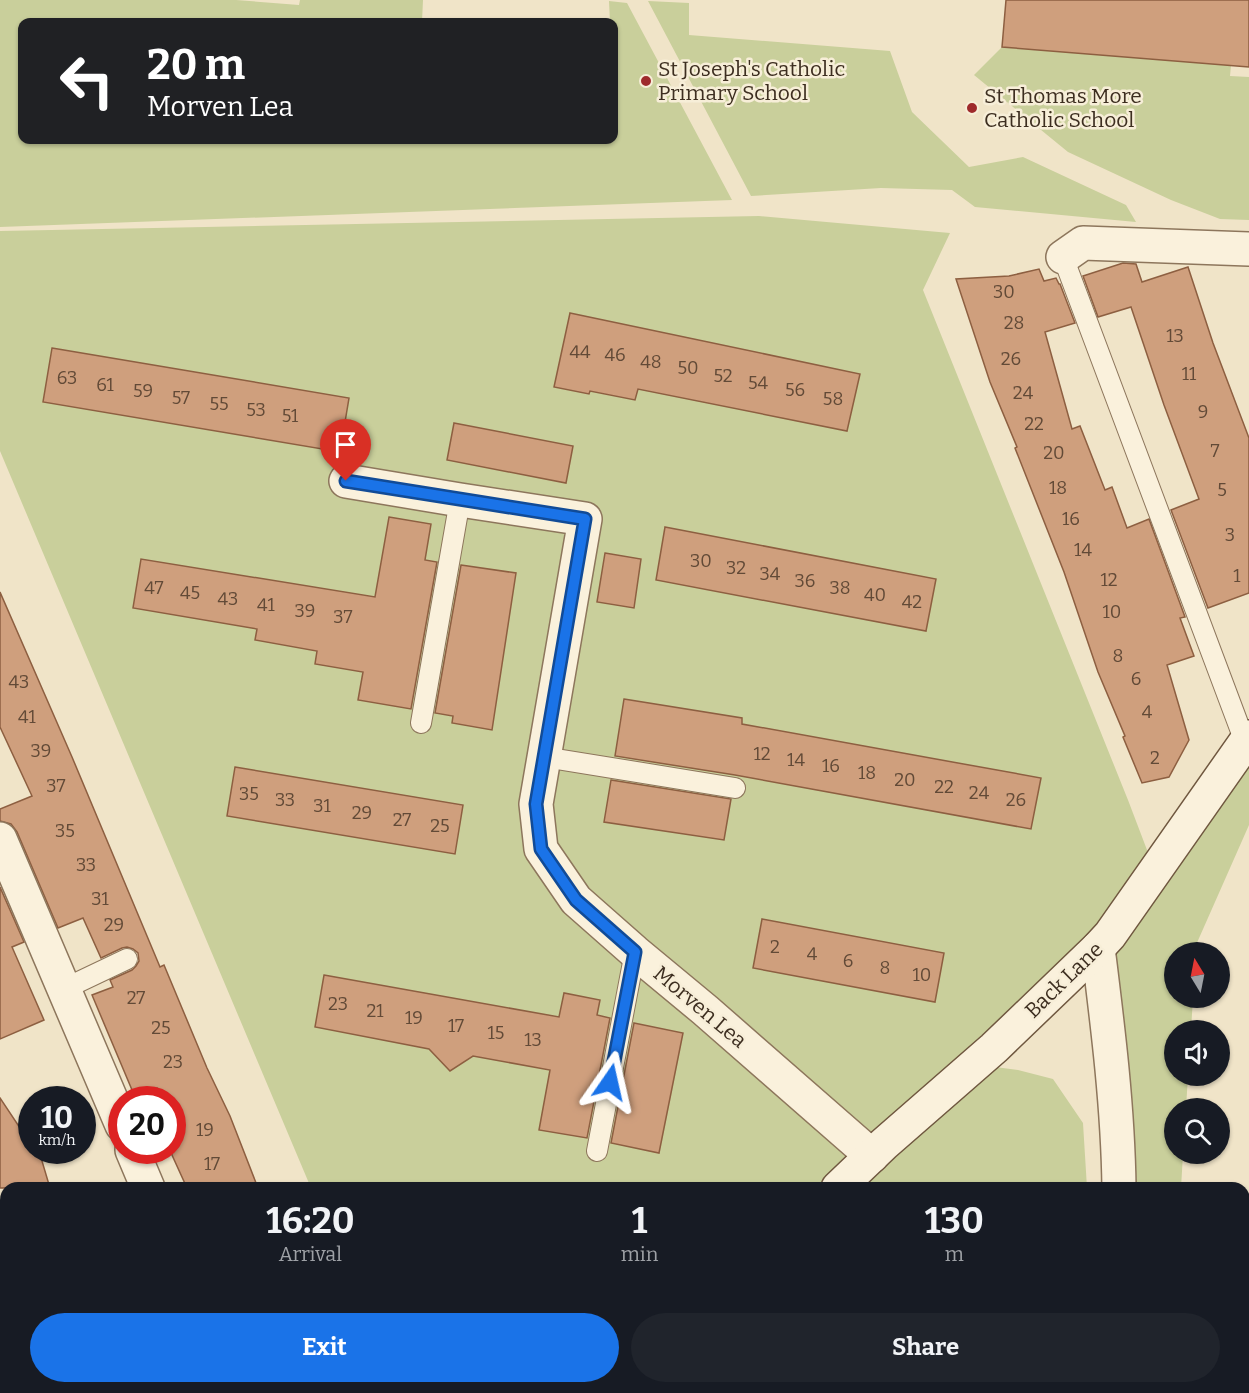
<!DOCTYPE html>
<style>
:root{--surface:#171b24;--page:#20242c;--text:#f1f3f6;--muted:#9ea1a6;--accent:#1a73e8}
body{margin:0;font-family:Bitter,serif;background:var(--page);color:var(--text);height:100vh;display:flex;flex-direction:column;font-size:22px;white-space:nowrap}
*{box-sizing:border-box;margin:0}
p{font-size:20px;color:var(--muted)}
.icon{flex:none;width:33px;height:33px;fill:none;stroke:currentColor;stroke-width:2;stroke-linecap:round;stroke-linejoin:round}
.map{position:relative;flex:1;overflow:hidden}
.panel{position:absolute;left:0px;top:1182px;width:1250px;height:212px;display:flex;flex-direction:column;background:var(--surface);border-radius:18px 18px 0 0;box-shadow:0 2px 4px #0004}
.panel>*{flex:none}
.banner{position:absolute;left:18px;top:18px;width:600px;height:126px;border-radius:12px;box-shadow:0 2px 4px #0004;background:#202124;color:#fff;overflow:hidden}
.needle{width:39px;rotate:350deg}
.buttons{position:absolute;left:1164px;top:942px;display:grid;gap:12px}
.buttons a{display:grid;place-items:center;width:66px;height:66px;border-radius:50%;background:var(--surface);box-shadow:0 2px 4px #0004;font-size:30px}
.speed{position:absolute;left:18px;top:1086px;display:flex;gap:12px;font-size:30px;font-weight:700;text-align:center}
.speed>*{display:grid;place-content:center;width:78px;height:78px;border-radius:50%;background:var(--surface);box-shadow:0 2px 4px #0004;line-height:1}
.speed small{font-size:15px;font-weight:400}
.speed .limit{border:9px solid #d22;background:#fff;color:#111}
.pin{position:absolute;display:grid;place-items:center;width:51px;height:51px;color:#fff;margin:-62px -26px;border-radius:50% 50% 50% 0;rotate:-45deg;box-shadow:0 0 6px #0007}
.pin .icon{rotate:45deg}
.me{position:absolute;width:66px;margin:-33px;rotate:11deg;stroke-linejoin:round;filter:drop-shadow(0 0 4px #0008)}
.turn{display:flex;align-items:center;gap:21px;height:126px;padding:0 30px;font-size:27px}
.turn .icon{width:78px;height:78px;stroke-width:2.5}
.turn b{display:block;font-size:42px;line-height:51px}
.eta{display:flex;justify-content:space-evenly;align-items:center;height:102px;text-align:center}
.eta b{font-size:36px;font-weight:700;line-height:42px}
.cta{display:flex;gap:12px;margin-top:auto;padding:12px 30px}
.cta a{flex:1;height:69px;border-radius:36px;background:var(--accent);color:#fff;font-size:24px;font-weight:700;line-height:69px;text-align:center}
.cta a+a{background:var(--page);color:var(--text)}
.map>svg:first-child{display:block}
</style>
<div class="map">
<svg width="1249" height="1393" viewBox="0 0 1249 1393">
<rect width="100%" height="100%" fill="#f0e4c8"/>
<g fill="#c9cf9b">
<path d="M 0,0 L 236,0 L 299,5 L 300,0 L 423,0 L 422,22 L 22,22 L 22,140 L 614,140 L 614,22 L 610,22 L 609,1 L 627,3 L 732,200 L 0,227 Z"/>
<path d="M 648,1 L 689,3 L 689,35 L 890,51 L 912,112 L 969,167 L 1023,157 L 1126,205 L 1136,222 L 975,207 L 952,190 L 881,188 L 751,196 Z"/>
<path d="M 1002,47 L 1231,65 L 1230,76 L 1249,77 L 1249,220 L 1220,219 L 1171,200 L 1068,152 L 974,75 Z"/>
<path d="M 759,216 L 950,233 L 923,290 L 1128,800 L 1155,871 L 1249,737 L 1249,825 L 1196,945 L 1196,952 L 1174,952 L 1174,998 L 1193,998 L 1191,1030 L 1174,1030 L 1174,1076 L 1188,1076 L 1186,1108 L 1174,1108 L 1174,1154 L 1183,1154 L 1181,1188 L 1119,1188 L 1098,949 L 980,1065 L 1018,1070 L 1053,1079 L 1083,1123 L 1087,1188 L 955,1185 L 954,1188 L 311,1188 L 0,451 L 0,231 Z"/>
<path d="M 395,1388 L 832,1388 L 824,1393 L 397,1393 Z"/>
</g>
<g fill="#cf9f7d" stroke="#8d5f41" stroke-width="1.5">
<path d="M 1006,0 L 1249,0 L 1249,67 L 1002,47 Z"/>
<path d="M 1123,263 L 1136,264 L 1142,282 L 1188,267 L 1213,343 L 1249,438 L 1249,593 L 1208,608 L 1171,510 L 1199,499 L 1164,405 L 1131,307 L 1098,317 L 1083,276 Z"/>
<path d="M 1039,269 L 1044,281 L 1056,278 L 1059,284 L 1060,284 L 1075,323 L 1045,332 L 1072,429 L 1080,426 L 1105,490 L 1112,487 L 1127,528 L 1149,519 L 1185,617 L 1180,618 L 1194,656 L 1167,665 L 1189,740 L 1169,777 L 1142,783 L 1123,737 L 1125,736 L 1098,672 L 1064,572 L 1015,448 L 1017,447 L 990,382 L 956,279 L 1009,276 Z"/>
<path d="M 570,313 L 860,374 L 847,431 L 638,389 L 635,400 L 590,391 L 589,394 L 554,387 Z"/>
<path d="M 52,348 L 349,398 L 340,452 L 43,402 Z"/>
<path d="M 454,423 L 573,446 L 566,483 L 447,460 Z"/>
<path d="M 389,517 L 431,524 L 425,560 L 437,562 L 411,709 L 358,700 L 363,672 L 315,664 L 317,651 L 255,640 L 257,629 L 133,608 L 141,559 L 375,597 Z"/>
<path d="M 665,527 L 936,579 L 926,631 L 656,580 Z"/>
<path d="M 605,553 L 641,559 L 634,608 L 597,602 Z"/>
<path d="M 461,565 L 516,573 L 492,730 L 452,723 L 453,716 L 435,713 Z"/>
<path d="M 0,592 L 72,757 L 160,967 L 164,965 L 207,1068 L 230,1116 L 258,1188 L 187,1188 L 172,1155 L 172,1100 L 162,1100 L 157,1088 L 135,1097 L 92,995 L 113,987 L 110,980 L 132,970 L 136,966 L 139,961 L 138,953 L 133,949 L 127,947 L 122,948 L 101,958 L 83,918 L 58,928 L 17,832 L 11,824 L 0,821 L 0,809 L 32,796 L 0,727 Z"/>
<path d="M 624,699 L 742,718 L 742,724 L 1041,778 L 1031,829 L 735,775 L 615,756 Z"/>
<path d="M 235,767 L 463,805 L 455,854 L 227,816 Z"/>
<path d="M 611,780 L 731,799 L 724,840 L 604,822 Z"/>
<path d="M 0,887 L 24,942 L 12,947 L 44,1020 L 0,1039 Z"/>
<path d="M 762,919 L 944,953 L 935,1002 L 753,968 Z"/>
<path d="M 324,975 L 559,1017 L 564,993 L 600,1000 L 597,1015 L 610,1018 L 587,1138 L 539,1130 L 550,1070 L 473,1056 L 450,1071 L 429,1049 L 315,1027 Z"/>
<path d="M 634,1023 L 683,1033 L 659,1153 L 611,1143 Z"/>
<path d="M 0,1098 L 32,1146 L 32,1150 L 35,1150 L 42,1161 L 50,1188 L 0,1188 Z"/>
</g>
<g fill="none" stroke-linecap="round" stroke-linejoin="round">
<g stroke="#8d765c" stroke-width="22">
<g id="lane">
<path d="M 1063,257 L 1245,742"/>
<path d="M 421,723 L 460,500"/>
<path d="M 544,757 L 735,788"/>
<path d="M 64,989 L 127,959"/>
<path d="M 597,1151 L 635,952"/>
</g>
</g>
<g stroke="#8d765c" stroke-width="36">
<g id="street">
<path d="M 1063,257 L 1083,243 L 1249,249"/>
<path d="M 346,481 L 460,500 L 585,519 L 536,804 L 541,849 L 576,900 L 635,952 L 705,1010 L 872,1156"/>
<path d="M 0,839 L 122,1125"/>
<path d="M 1098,948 C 1108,1028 1118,1108 1119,1188"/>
<path d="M 132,1150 L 148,1188"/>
<path d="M 0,1363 L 6,1367"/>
<path d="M 34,1388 L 42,1393"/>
<path d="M 232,1388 L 234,1393"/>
<path d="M 1116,1393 L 1117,1388"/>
</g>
</g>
<g stroke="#6f573f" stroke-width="36">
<g id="secondary">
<path d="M 838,1188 L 884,1144 L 994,1048 L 1098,948 L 1110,935 L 1249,737"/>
<path d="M 622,1393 L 628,1388"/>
</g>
</g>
<use href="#lane" stroke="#faf1dc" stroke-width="20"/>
<use href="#street" stroke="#faf1dc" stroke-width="33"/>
<use href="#secondary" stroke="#faf1dc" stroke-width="33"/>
</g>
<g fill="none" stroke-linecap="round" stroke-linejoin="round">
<g stroke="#114b97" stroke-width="15">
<path id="route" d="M 346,481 L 585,519 L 536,804 L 541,849 L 576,900 L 635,952 L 610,1082"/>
</g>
<use href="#route" stroke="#1a73e8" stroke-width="10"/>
</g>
<g fill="#9e2a2b" stroke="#f7eed8" stroke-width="2">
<circle cx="646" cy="81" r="6"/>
<circle cx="972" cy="108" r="6"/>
</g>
<g text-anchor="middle" stroke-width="5" stroke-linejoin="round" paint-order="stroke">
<g font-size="18" fill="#624a37">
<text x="1004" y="298">30</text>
<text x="1014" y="329">28</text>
<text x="1175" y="342">13</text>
<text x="580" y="358">44</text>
<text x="615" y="361">46</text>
<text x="1011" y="365">26</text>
<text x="651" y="368">48</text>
<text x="688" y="374">50</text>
<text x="1189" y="380">11</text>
<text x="723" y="382">52</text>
<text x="67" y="384">63</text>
<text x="758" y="389">54</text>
<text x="105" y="391">61</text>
<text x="795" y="396">56</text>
<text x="143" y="397">59</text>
<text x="1023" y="399">24</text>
<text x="181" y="404">57</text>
<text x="833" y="405">58</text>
<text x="219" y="410">55</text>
<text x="256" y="416">53</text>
<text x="1203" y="418">9</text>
<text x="290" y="422">51</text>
<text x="1034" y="430">22</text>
<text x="1215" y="457">7</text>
<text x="1054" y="459">20</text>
<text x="1058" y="494">18</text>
<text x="1222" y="496">5</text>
<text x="1071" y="525">16</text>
<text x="1230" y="541">3</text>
<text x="1083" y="556">14</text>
<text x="701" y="567">30</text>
<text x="736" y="574">32</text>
<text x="770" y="580">34</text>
<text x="1237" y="582">1</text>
<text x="1109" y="586">12</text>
<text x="805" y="587">36</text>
<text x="154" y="594">47</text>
<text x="840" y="594">38</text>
<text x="190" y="599">45</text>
<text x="875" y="601">40</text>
<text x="228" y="605">43</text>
<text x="912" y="608">42</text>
<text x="266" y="611">41</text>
<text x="305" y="617">39</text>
<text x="1112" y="618">10</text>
<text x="343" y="623">37</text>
<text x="1118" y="662">8</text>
<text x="1136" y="685">6</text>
<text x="19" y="688">43</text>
<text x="1147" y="718">4</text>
<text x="27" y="723">41</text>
<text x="41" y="757">39</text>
<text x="762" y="760">12</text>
<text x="1155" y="764">2</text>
<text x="796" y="766">14</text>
<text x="831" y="772">16</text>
<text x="867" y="779">18</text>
<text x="905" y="786">20</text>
<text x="56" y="792">37</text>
<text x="944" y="793">22</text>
<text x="979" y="799">24</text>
<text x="249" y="800">35</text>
<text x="285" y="806">33</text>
<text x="1016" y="806">26</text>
<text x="322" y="812">31</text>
<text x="362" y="819">29</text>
<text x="402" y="826">27</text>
<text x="440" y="832">25</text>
<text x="65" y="837">35</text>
<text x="86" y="871">33</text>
<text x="100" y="905">31</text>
<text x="114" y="931">29</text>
<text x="775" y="953">2</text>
<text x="812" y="960">4</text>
<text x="848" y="967">6</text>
<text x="885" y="974">8</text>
<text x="922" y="981">10</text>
<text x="136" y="1004">27</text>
<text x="338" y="1010">23</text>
<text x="375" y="1017">21</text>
<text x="414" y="1024">19</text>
<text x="456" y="1032">17</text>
<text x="161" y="1034">25</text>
<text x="496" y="1039">15</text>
<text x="533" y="1046">13</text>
<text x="173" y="1068">23</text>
<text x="205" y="1136">19</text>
<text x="212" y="1170">17</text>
</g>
<g font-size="21" fill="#3d2e20" stroke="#f7eed8" text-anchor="start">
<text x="658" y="76">St Joseph's Catholic<tspan x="658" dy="24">Primary School</tspan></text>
<text x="984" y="103">St Thomas More<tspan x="984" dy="24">Catholic School</tspan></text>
</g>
<g font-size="21" fill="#3d2e20" stroke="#f7eed8">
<text transform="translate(1064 980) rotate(-44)" y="7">Back Lane</text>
<text transform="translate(700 1007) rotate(40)" y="7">Morven Lea</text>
</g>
</g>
</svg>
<div class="buttons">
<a><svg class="needle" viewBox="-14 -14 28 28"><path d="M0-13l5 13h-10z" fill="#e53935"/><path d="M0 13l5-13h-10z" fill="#9ea1a6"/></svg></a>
<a><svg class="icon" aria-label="sound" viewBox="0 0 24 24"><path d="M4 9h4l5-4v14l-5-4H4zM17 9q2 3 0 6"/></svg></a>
<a><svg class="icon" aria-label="search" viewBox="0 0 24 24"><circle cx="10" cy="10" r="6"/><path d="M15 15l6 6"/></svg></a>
</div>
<div class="speed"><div>10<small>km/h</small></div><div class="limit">20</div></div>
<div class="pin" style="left:346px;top:481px;background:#d93025"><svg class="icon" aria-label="arrive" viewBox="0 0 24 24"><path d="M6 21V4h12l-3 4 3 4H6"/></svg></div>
<svg class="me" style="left:610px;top:1082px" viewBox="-20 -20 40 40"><path d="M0-17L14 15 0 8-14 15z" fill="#1a73e8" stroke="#fff" stroke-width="4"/></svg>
<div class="banner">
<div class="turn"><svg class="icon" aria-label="left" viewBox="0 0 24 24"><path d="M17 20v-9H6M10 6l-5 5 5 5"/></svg><div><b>20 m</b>Morven Lea</div></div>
</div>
<section class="panel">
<div class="eta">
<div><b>16:20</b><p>Arrival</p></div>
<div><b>1</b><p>min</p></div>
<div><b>130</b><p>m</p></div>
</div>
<div class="cta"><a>Exit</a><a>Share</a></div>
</section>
</div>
